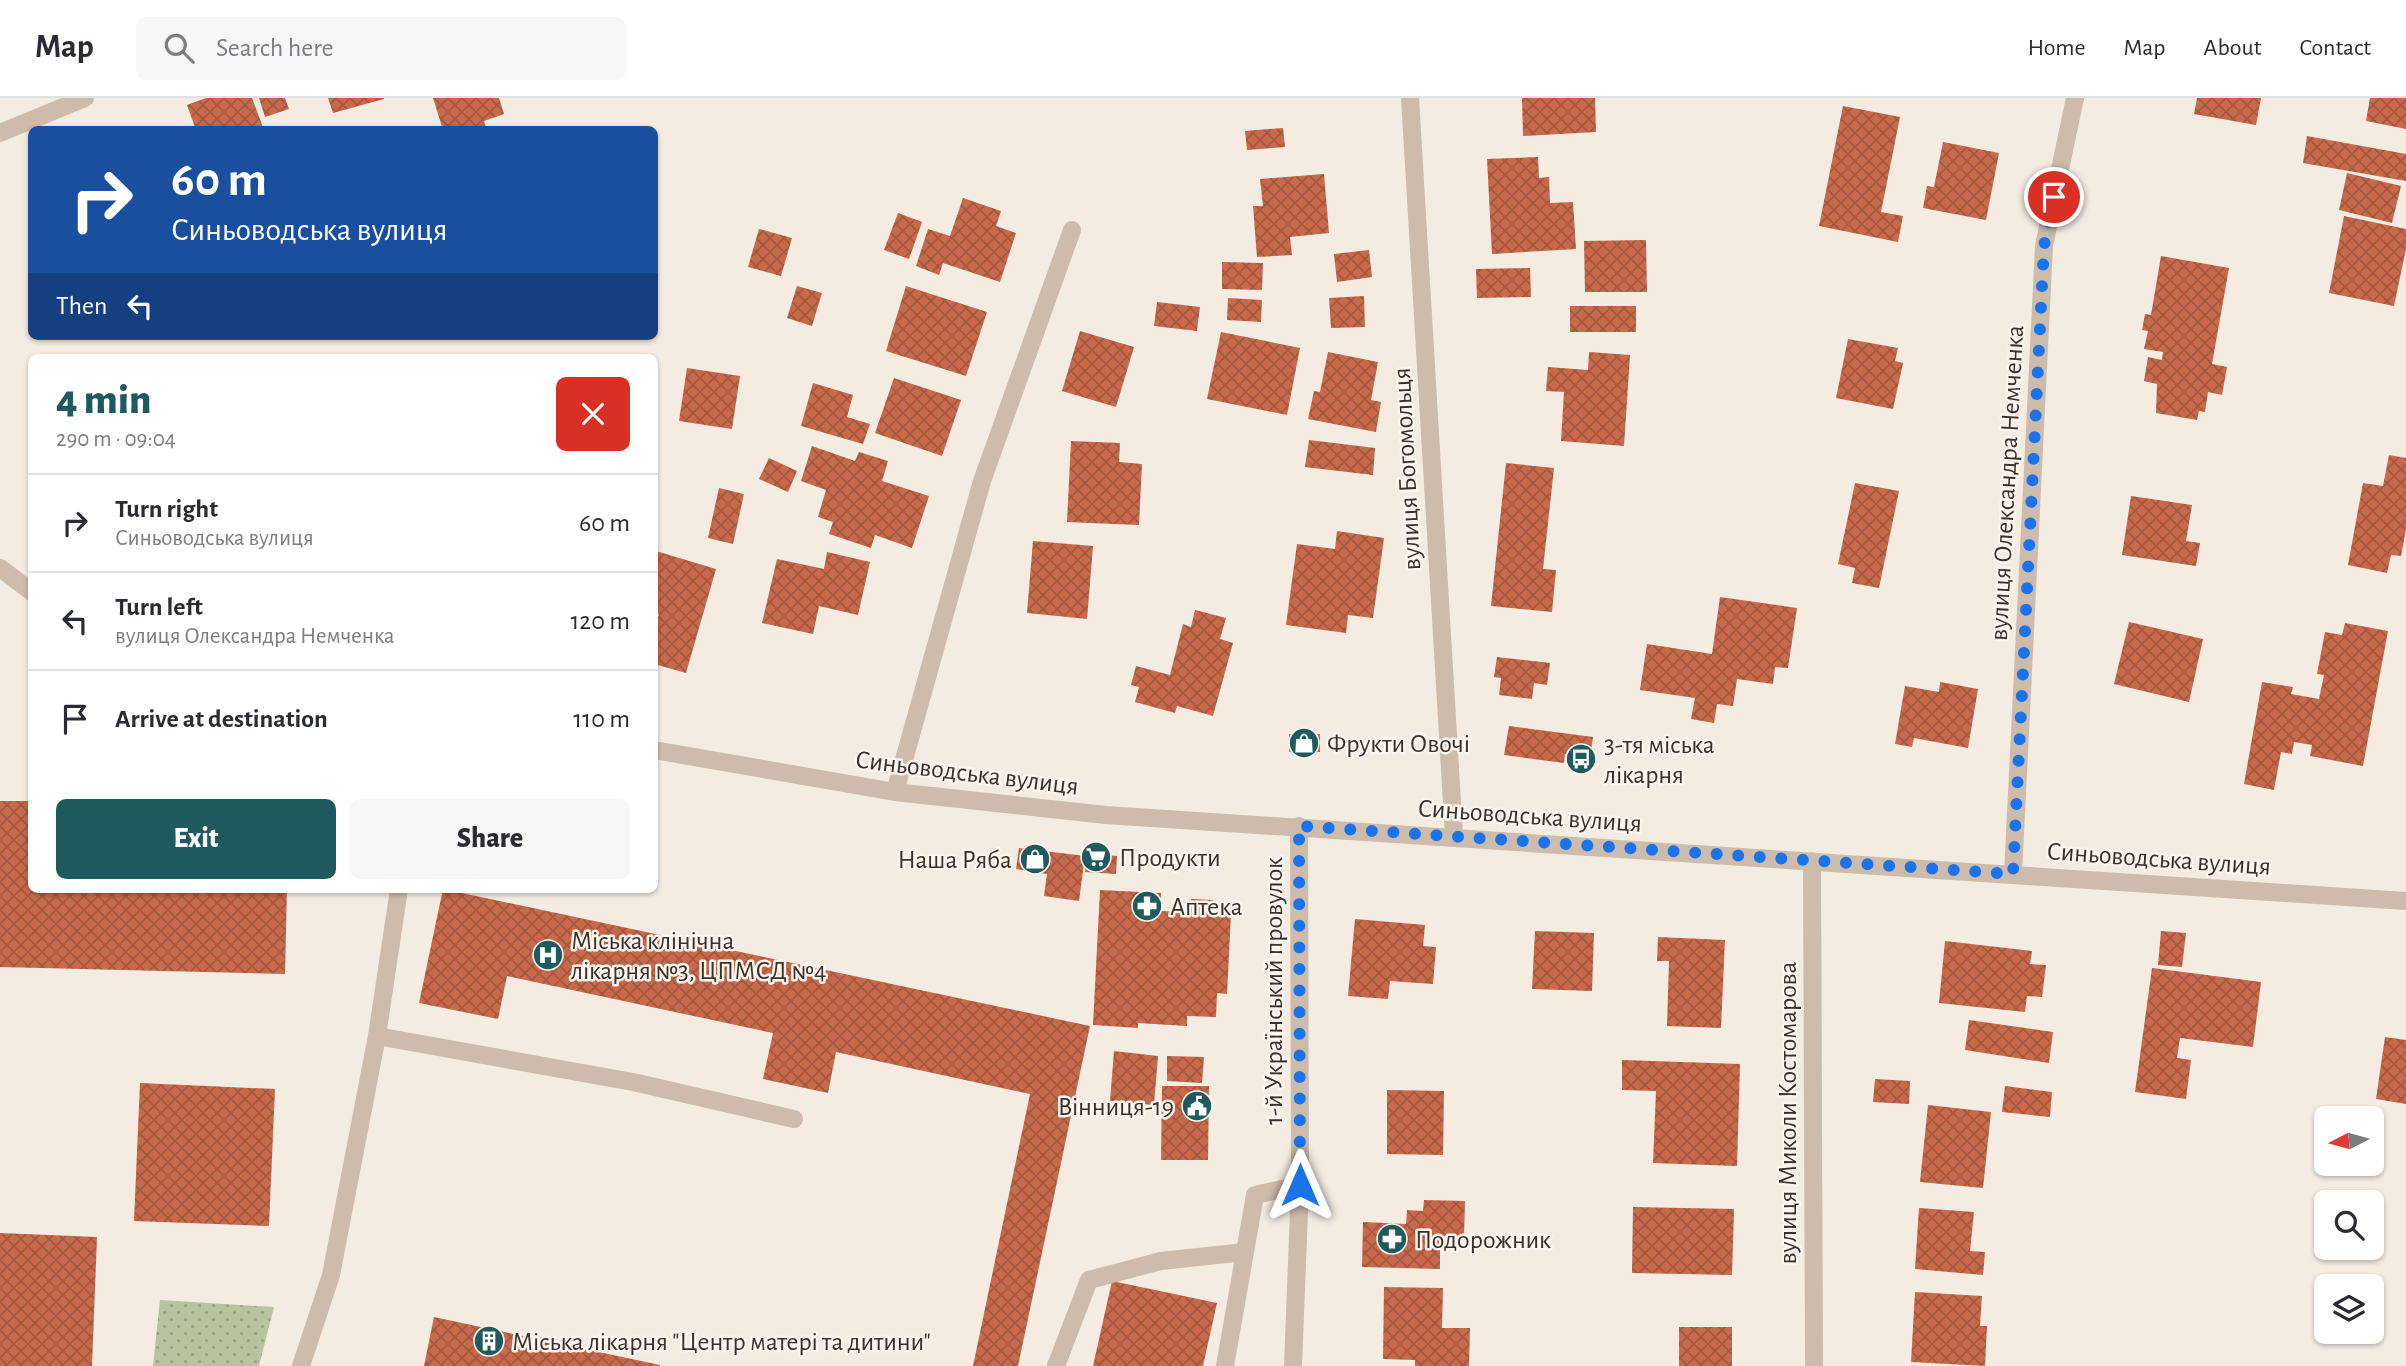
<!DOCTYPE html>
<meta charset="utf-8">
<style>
:root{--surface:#fff;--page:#f7f7f7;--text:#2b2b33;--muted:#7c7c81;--line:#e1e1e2;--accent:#1f5a5e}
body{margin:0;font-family:"Alegreya Sans",sans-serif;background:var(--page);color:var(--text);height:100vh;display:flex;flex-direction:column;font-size:26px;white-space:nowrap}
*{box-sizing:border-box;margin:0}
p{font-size:23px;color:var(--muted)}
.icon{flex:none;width:38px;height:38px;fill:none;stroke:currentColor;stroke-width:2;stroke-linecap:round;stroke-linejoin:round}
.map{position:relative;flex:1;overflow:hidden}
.sheet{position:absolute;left:28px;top:256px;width:630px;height:539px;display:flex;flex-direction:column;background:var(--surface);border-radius:10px;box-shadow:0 2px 5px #0004}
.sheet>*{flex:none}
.top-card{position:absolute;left:28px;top:28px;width:630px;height:214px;border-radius:10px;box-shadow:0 2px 5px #0004;background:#1a4fa0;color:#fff;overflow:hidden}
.needle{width:46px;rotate:264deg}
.tools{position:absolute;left:2314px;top:1008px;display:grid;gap:14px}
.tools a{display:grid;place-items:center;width:70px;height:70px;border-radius:10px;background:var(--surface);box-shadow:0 2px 5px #0004;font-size:35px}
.pin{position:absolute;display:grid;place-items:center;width:60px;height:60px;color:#fff;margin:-30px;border:4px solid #fff;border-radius:50%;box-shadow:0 2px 7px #0007}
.me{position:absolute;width:77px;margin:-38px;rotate:0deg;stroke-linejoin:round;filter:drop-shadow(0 0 5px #0008)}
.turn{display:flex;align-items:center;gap:24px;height:147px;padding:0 28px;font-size:32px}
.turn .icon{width:91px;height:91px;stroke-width:2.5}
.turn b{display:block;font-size:49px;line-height:60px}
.then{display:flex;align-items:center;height:66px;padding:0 28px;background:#0003;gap:14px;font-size:26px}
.round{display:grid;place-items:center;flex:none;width:74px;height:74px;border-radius:10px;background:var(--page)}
.overview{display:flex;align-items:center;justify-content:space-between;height:119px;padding:0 28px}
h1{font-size:42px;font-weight:800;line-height:52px;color:var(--accent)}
.primary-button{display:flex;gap:14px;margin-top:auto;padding:14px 28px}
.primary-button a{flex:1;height:80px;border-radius:10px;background:var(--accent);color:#fff;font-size:28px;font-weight:800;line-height:80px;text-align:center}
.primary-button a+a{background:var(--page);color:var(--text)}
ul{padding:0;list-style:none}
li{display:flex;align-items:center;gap:21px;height:98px;padding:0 28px;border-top:2px solid var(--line)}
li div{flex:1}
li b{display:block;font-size:26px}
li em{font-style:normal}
header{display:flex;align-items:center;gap:42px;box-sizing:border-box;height:98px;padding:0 35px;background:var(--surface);border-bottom:2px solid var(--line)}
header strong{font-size:33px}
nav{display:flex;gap:38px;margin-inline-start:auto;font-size:24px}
.search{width:490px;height:63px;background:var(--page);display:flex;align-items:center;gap:18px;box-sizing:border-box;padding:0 24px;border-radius:10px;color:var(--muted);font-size:26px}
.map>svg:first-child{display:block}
</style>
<header>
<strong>Map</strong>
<div class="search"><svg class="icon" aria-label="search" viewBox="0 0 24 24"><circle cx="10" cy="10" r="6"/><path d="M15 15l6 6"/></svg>Search here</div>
<nav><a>Home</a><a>Map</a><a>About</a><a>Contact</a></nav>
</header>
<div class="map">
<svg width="2406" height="1268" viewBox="0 0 2406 1268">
<defs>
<pattern id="park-dots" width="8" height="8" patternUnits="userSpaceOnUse" patternTransform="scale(1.75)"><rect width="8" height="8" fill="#b8c4a0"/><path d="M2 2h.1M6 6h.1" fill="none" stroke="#97a083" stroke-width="1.8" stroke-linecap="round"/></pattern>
<pattern id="building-cross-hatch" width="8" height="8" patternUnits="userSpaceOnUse" patternTransform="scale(1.75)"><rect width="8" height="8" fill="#c8694b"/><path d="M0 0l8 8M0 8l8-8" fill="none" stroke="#a4573f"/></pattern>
</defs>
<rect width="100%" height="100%" fill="#f4ebe1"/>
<path fill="url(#park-dots)" d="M 160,1202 L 274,1209 L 259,1268 L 153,1268 Z"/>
<g fill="url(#building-cross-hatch)">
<path d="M 206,0 L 252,0 L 264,32 L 196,32 L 187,7 Z"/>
<path d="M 259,0 L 285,0 L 289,11 L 265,19 Z"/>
<path d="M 328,0 L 384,0 L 384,1 L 333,15 Z"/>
<path d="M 433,0 L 499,0 L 504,16 L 484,23 L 487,32 L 443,32 Z"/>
<path d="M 1522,0 L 1595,0 L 1596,34 L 1523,38 Z"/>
<path d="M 2197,0 L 2261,0 L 2256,27 L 2194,16 Z"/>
<path d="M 2370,0 L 2406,0 L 2406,31 L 2366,23 Z"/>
<path d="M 1843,8 L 1900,19 L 1881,114 L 1903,118 L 1898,144 L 1819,128 Z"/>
<path d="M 1283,30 L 1285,49 L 1247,52 L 1245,33 Z"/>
<path d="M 2307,38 L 2406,56 L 2406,83 L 2303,65 Z"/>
<path d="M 1943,44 L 1999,55 L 1986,122 L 1923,110 L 1927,88 L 1934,89 Z"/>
<path d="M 1538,59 L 1539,80 L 1549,79 L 1550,105 L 1573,104 L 1576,151 L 1492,156 L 1487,61 Z"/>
<path d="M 2347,75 L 2401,88 L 2392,125 L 2339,112 Z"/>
<path d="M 1324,76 L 1329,135 L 1290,139 L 1292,157 L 1257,159 L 1253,108 L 1263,108 L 1260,81 Z"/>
<path d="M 963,100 L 1001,113 L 996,128 L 1016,135 L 1000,184 L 943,165 L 939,177 L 916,168 L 928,131 L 950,138 Z"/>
<path d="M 898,115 L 922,124 L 909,161 L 884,152 Z"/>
<path d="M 2344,118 L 2406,131 L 2406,151 L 2394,208 L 2329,195 Z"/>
<path d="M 759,131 L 792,140 L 781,178 L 748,169 Z"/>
<path d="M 1646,142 L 1647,194 L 1585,194 L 1584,143 Z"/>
<path d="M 1369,152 L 1372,179 L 1337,184 L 1334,156 Z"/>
<path d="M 2161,158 L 2229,170 L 2212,266 L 2227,269 L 2222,297 L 2208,294 L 2205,314 L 2199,313 L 2197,322 L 2156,315 L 2157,286 L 2144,283 L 2148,259 L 2162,262 L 2163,254 L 2144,251 L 2148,233 L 2142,232 L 2145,216 L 2151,217 Z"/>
<path d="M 1222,164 L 1263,165 L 1262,192 L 1222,191 Z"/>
<path d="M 1530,170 L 1531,199 L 1477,200 L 1476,171 Z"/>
<path d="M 797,188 L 822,195 L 812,228 L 787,220 Z"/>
<path d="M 906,188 L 987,214 L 966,278 L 886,253 Z"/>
<path d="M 1364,198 L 1365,229 L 1331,230 L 1329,200 Z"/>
<path d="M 1228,200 L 1262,202 L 1261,224 L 1227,222 Z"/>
<path d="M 1157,204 L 1200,209 L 1197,233 L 1154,228 Z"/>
<rect x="1570" y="208" width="66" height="26"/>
<path d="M 1080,233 L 1134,249 L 1116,309 L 1062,293 Z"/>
<path d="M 1221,234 L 1300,250 L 1287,317 L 1207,301 Z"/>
<path d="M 1848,241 L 1898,250 L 1895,263 L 1903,265 L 1893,311 L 1836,300 Z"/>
<path d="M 1328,254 L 1378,264 L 1371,302 L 1381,304 L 1376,334 L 1308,321 L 1314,293 L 1320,294 Z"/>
<path d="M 1589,254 L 1630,257 L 1624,348 L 1561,343 L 1564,294 L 1546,293 L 1548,269 L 1588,272 Z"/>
<path d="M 687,270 L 740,278 L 732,331 L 679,323 Z"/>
<path d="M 894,280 L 961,302 L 942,358 L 875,335 Z"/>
<path d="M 813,285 L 853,297 L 847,319 L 870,326 L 863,346 L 801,328 Z"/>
<path d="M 1309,342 L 1375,350 L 1373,377 L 1305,369 Z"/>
<path d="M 1071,343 L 1120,345 L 1119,364 L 1142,366 L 1139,427 L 1067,424 Z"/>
<path d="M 812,348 L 855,363 L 859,354 L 888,363 L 882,383 L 929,398 L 912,450 L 875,437 L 871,450 L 829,436 L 833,424 L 818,419 L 826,392 L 801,383 Z"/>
<path d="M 2389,357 L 2406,360 L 2406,431 L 2401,458 L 2391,457 L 2387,475 L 2348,467 L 2363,385 L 2383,388 Z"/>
<path d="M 769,360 L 797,373 L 788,394 L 759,381 Z"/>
<path d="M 1506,365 L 1554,370 L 1543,471 L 1556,472 L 1552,514 L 1491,508 Z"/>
<path d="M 1855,385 L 1899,393 L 1879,490 L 1852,485 L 1855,470 L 1838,466 Z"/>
<path d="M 719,390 L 744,396 L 733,446 L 708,440 Z"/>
<path d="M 2131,398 L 2192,407 L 2186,443 L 2200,445 L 2196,468 L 2122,457 Z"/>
<path d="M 1337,433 L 1384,440 L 1373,520 L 1348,517 L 1346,535 L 1286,527 L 1297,446 L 1335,451 Z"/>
<path d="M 1033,443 L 1093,448 L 1087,521 L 1027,515 Z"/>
<path d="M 656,453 L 716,471 L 686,575 L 654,566 L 654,533 L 659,516 L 654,515 Z"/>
<path d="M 827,454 L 870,464 L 858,517 L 819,508 L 813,536 L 762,525 L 777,461 L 824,471 Z"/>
<path d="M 1720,499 L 1797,510 L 1788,570 L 1775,569 L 1773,586 L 1737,581 L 1733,608 L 1717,606 L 1714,625 L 1691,621 L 1695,600 L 1640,592 L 1647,546 L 1712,556 Z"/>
<path d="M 1195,512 L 1226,520 L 1220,541 L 1233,545 L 1213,618 L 1177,608 L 1175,615 L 1135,604 L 1139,589 L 1131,587 L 1136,568 L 1170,577 L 1183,526 L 1191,529 Z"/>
<path d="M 2129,524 L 2203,541 L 2189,604 L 2114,586 Z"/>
<path d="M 2345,525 L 2388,533 L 2363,668 L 2310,658 L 2312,647 L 2294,644 L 2292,656 L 2281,654 L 2274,692 L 2244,686 L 2262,584 L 2293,589 L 2291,596 L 2319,601 L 2324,577 L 2317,576 L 2325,534 L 2342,537 Z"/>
<path d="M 1497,559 L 1550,565 L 1547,587 L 1534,585 L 1532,601 L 1499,597 L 1501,580 L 1494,579 Z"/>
<path d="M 1940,584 L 1978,591 L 1968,650 L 1914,640 L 1912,649 L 1895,646 L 1905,588 L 1939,594 Z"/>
<path d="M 1509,628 L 1593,639 L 1590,660 L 1565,656 L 1564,665 L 1504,657 Z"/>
<rect x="1289" y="636" width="31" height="18"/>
<path d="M 0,703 L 32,703 L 32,791 L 287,791 L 285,876 L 0,869 Z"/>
<path d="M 1019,750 L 1085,758 L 1079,803 L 1044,798 L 1047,776 L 1016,771 Z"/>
<path d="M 1087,755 L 1117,758 L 1116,776 L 1085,774 Z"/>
<path d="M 443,791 L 1090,928 L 1018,1268 L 973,1268 L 1030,996 L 836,954 L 828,995 L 763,981 L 773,935 L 507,878 L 498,921 L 419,905 Z"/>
<path d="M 1100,792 L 1161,795 L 1160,813 L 1190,814 L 1191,801 L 1213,802 L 1212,815 L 1231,816 L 1227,896 L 1217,895 L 1216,919 L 1187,918 L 1187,928 L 1138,925 L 1138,930 L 1093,927 Z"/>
<path d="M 1355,821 L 1425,827 L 1423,848 L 1436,849 L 1433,886 L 1390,883 L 1388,901 L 1348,898 Z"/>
<path d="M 1535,833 L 1594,835 L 1592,893 L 1532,891 Z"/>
<path d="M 2161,833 L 2186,835 L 2182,869 L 2158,867 Z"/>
<path d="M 1658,839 L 1725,842 L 1721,930 L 1667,928 L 1669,863 L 1657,863 Z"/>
<path d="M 1945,843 L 2032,853 L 2030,866 L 2046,867 L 2042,899 L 2027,898 L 2025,914 L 1939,905 Z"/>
<path d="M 2152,870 L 2261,884 L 2253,949 L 2180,940 L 2177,960 L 2191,962 L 2186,1001 L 2135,994 Z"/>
<path d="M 1969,922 L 2053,934 L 2049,965 L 1965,952 Z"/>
<path d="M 2385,939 L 2406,942 L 2406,1006 L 2376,1001 Z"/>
<path d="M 1114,953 L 1158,958 L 1154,1007 L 1110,1003 Z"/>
<path d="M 1167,958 L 1204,959 L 1202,985 L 1167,983 Z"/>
<path d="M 1622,962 L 1740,966 L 1737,1068 L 1653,1065 L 1656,993 L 1622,992 Z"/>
<path d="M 1875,981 L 1910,983 L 1909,1006 L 1873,1004 Z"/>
<path d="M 140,985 L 275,991 L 269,1128 L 134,1123 Z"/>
<path d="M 1162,988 L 1209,988 L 1208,1062 L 1161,1062 Z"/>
<path d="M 2005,988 L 2052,994 L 2050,1019 L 2002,1014 Z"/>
<path d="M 1387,992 L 1444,993 L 1443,1057 L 1387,1056 Z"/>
<path d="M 1928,1007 L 1991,1014 L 1983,1090 L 1920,1084 Z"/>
<path d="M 1424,1102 L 1465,1103 L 1464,1139 L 1440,1138 L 1440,1171 L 1362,1169 L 1363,1124 L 1406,1126 L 1407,1112 L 1423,1113 Z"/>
<path d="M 1633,1109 L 1734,1111 L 1732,1177 L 1632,1175 Z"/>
<path d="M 1919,1110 L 1974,1114 L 1970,1153 L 1985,1154 L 1983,1177 L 1915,1171 Z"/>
<path d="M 0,1135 L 97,1139 L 92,1268 L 0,1268 Z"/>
<path d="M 1112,1183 L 1217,1205 L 1203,1268 L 1093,1268 Z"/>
<path d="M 1384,1189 L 1443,1190 L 1442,1230 L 1470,1230 L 1469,1268 L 1415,1268 L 1415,1262 L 1383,1261 Z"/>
<path d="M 1915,1194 L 1982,1198 L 1980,1228 L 1987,1228 L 1985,1268 L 1911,1264 Z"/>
<path d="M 434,1219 L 660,1267 L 660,1268 L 424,1268 Z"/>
<rect x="1679" y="1229" width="53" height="39"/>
</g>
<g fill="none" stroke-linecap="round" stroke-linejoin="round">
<g stroke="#cdbbac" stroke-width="18">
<path d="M 1410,0 L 1454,738"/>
<path d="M 0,35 L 85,0"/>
<path d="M 0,470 L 32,494"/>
<path d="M 654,652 L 895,694 L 1106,717 L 2406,803"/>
<path d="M 895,694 L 982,383 L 1072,132"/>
<path d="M 1812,763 L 1814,1268"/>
<path d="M 2013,776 L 2044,148 L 2075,0"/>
<path d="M 377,938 L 633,984 L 794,1021"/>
<path d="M 301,1268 L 331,1177 L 377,938 L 399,791"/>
<path d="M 1056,1268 L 1089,1182 L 1161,1163 L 1245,1154"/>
<path d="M 1225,1268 L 1255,1097 L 1300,1087"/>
<path d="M 1293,1268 L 1300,1087 L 1299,728"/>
</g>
</g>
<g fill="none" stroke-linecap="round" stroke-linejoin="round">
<path stroke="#1a73e8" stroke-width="12" stroke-dasharray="0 21.6" d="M 1300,1087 L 1299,728 L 2013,776 L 2044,148 L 2054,99"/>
</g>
<defs>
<g id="shop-disc" transform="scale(1.575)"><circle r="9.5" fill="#1f5a5e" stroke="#fbf5ee"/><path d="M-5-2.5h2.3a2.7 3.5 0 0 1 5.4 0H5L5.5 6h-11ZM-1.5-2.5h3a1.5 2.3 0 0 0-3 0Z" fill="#fff"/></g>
<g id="bus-disc" transform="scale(1.575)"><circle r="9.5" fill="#1f5a5e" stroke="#fbf5ee"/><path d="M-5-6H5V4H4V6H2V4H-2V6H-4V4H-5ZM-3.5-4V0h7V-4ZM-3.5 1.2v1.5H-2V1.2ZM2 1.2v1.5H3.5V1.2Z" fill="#fff"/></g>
<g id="supermarket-disc" transform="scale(1.575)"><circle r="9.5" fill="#1f5a5e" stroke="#fbf5ee"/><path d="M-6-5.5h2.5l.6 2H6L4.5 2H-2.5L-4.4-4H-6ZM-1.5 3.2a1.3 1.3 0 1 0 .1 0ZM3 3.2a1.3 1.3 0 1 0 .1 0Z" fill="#fff"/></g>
<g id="pharmacy-disc" transform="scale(1.575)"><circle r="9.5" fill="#1f5a5e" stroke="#fbf5ee"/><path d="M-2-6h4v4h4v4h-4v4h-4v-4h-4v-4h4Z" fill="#fff"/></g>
<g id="hospital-disc" transform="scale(1.575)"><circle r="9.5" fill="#1f5a5e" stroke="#fbf5ee"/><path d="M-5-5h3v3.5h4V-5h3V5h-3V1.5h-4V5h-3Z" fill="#fff"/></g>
<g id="civic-disc" transform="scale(1.575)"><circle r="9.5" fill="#1f5a5e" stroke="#fbf5ee"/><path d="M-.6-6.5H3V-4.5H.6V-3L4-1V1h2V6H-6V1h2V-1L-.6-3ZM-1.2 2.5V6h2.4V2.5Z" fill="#fff"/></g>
<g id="building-disc" transform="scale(1.575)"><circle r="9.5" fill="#1f5a5e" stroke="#fbf5ee"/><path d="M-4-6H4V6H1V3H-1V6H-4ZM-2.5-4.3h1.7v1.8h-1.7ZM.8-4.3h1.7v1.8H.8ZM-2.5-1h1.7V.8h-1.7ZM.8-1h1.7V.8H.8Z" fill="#fff"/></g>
</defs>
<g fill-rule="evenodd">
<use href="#shop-disc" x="1304" y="645"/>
<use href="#bus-disc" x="1581" y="661"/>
<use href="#supermarket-disc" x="1096" y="759"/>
<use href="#shop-disc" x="1035" y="761"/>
<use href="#pharmacy-disc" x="1147" y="808"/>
<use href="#hospital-disc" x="548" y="857"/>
<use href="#civic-disc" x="1197" y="1008"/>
<use href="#pharmacy-disc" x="1392" y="1141"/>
<use href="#building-disc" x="489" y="1243"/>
</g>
<g text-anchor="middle" stroke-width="5" stroke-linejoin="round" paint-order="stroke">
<g font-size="26" fill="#3b302b" stroke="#fbf5ee">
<text transform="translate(1406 371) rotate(-93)" y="9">вулиця Богомольця</text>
<text transform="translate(2006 385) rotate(-87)" y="9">вулиця Олександра Немченка</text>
<text transform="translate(967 674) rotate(7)" y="9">Синьоводська вулиця</text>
<text transform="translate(1530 717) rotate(4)" y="9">Синьоводська вулиця</text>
<text transform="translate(2159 760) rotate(4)" y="9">Синьоводська вулиця</text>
<text transform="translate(1273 893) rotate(-90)" y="9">1-й Український провулок</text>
<text transform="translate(1787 1015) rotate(-90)" y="9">вулиця Миколи Костомарова</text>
</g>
<g font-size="26" fill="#3b302b" stroke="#fbf5ee" text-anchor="start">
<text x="1327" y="654">Фрукти Овочі</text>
<text x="1604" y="655">3-тя міська<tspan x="1604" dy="30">лікарня</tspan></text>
<text x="1119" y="768">Продукти</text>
<text x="1012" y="770" text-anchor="end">Наша Ряба</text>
<text x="1170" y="817">Аптека</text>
<text x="571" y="851">Міська клінічна<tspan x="571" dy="30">лікарня №3, ЦПМСД №4</tspan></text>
<text x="1174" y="1017" text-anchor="end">Вінниця-19</text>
<text x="1415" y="1150">Подорожник</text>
<text x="512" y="1252">Міська лікарня "Центр матері та дитини"</text>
</g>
</g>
</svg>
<div class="tools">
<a><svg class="needle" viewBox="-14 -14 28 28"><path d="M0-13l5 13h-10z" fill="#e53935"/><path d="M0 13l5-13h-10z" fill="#7c7c81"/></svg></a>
<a><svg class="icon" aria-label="search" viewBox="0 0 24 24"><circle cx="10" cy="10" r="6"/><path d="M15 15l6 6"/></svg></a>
<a><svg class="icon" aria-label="layers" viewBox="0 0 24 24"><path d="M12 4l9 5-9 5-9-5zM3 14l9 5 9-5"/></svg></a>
</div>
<div class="pin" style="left:2054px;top:99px;background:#d93025"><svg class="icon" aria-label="arrive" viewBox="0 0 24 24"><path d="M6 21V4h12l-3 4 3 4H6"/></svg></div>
<svg class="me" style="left:1300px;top:1087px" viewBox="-20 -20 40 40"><path d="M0-17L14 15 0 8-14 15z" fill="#1a73e8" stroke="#fff" stroke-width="4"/></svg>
<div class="top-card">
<div class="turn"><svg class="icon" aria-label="right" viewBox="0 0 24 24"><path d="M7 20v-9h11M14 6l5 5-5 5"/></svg><div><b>60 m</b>Синьоводська вулиця</div></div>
<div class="then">Then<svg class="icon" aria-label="left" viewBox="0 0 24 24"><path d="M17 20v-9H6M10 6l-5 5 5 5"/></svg></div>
</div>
<section class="sheet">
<div class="overview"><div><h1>4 min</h1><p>290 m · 09:04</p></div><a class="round" style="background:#d93025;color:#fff"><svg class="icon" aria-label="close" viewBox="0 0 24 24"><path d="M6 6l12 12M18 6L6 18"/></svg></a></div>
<ul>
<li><svg class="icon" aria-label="right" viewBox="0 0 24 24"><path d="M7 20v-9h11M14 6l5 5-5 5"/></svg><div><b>Turn right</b><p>Синьоводська вулиця</p></div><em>60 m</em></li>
<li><svg class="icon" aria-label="left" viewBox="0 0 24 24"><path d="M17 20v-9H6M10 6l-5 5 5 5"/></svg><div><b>Turn left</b><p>вулиця Олександра Немченка</p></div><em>120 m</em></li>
<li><svg class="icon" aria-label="arrive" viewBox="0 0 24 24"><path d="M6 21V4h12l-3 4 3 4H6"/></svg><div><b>Arrive at destination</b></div><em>110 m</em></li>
</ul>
<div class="primary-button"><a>Exit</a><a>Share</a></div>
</section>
</div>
